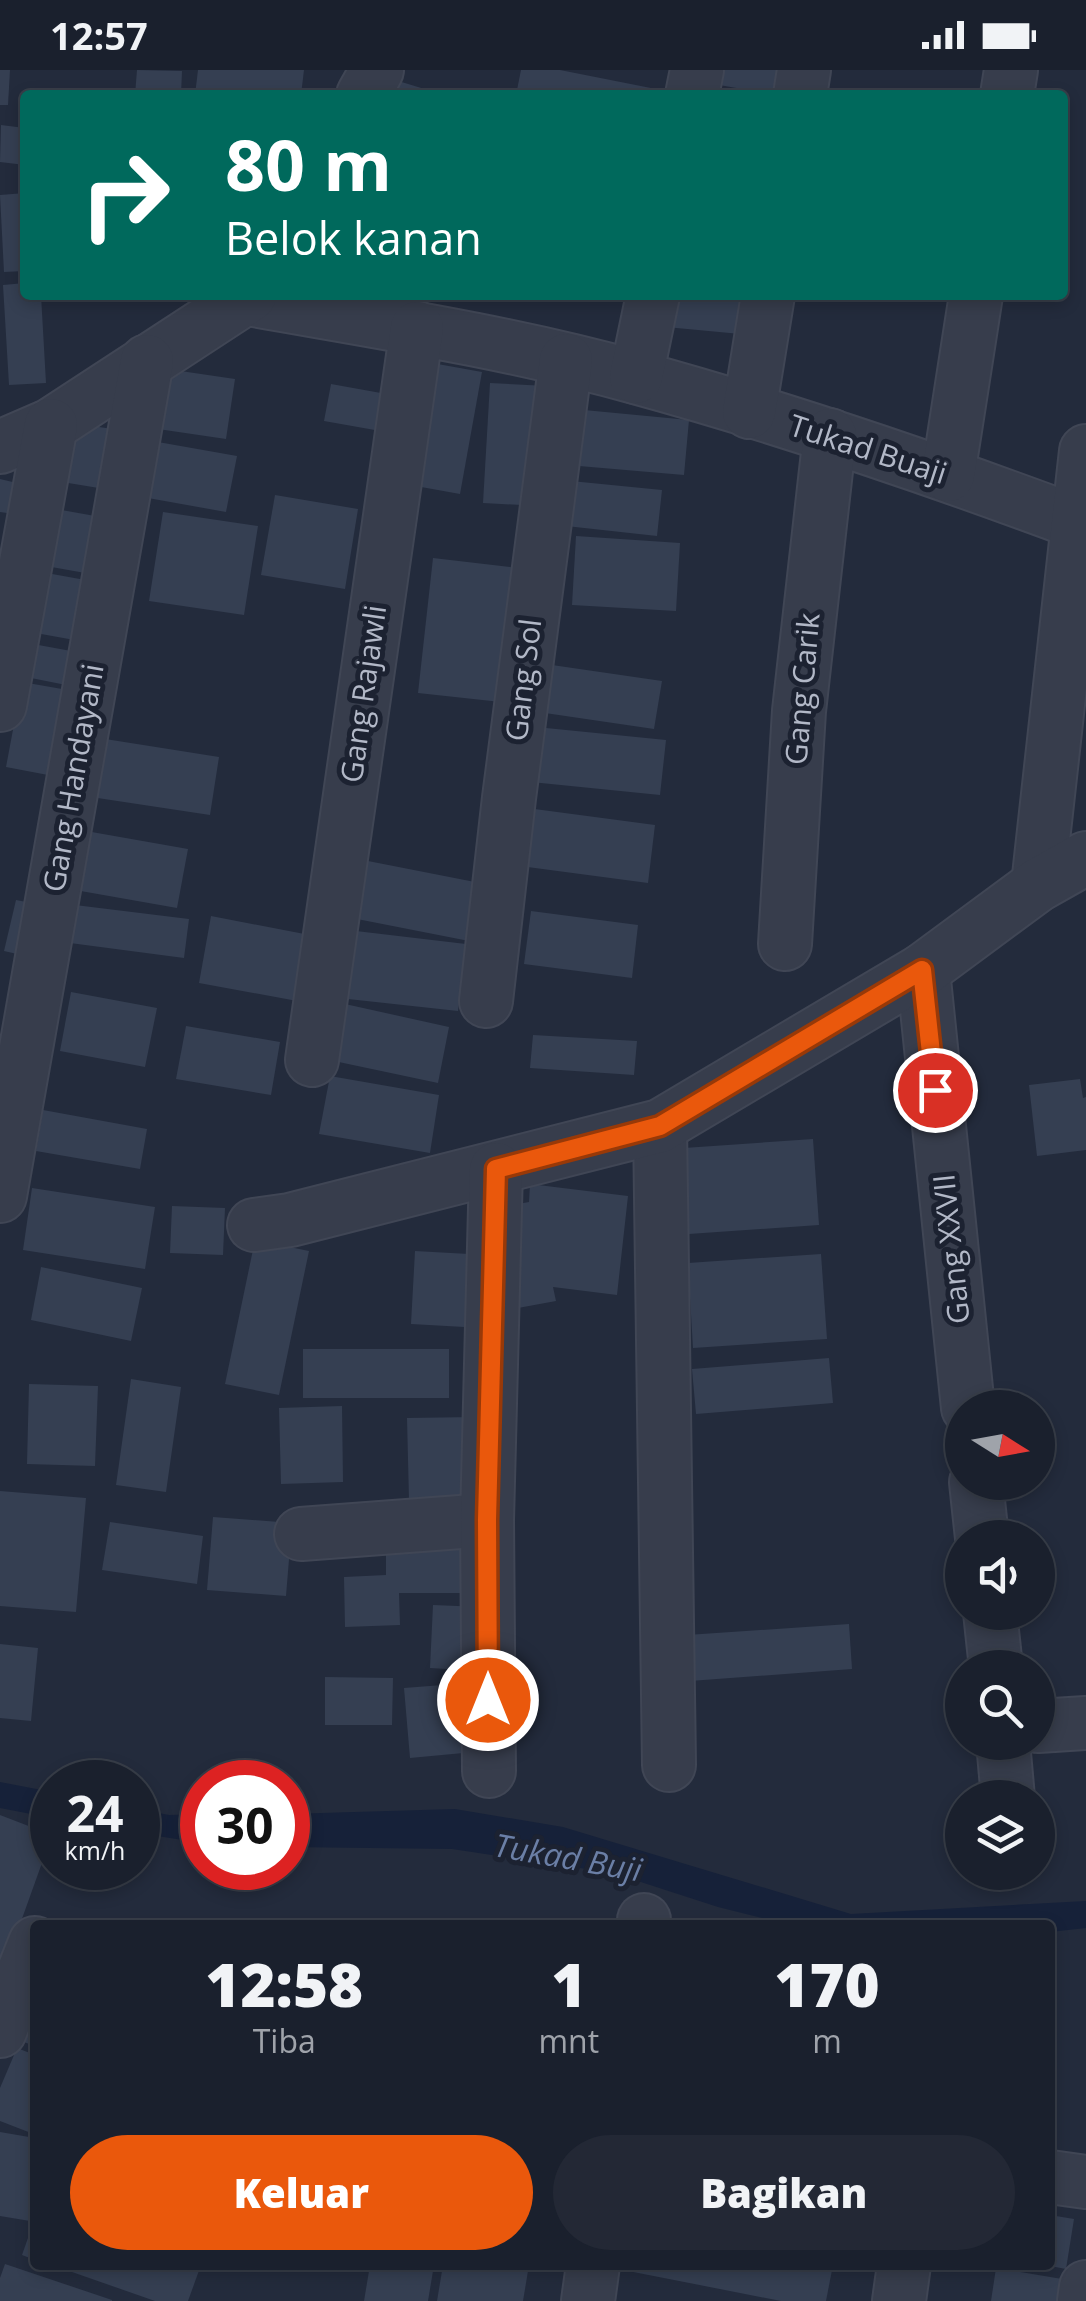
<!DOCTYPE html>
<html lang="id">
<style>
:root{--surface:#1a202d;--page:#232835;--text:#f1f3f6;--muted:#9fa3aa;--line:#383e49;--accent:#ea580c}
body{margin:0;font-family:"Open Sans",sans-serif;background:var(--page);color:var(--text);height:100vh;display:flex;flex-direction:column;font-size:38px;white-space:nowrap}
*{box-sizing:border-box;margin:0}
p{font-size:32px;color:var(--muted)}
.icon{flex:none;width:55px;height:55px;fill:none;stroke:currentColor;stroke-width:2;stroke-linecap:round;stroke-linejoin:round}
.map{position:relative;flex:1;overflow:hidden}
.panel{position:absolute;left:30px;top:1850px;width:1025px;height:350px;display:flex;flex-direction:column;background:var(--surface);border-radius:10px;box-shadow:0 5px 15px #0003,0 0 0 2px var(--line)}
.panel>*{flex:none}
.guide{position:absolute;left:20px;top:20px;width:1048px;height:210px;border-radius:10px;box-shadow:0 5px 15px #0003,0 0 0 2px var(--line);background:#00695c;color:#fff;overflow:hidden}
.needle{width:65px;rotate:101deg}
.controls{position:absolute;left:945px;top:1320px;display:grid;gap:20px}
.controls a{display:grid;place-items:center;width:110px;height:110px;border-radius:50%;background:var(--surface);box-shadow:0 5px 15px #0003,0 0 0 2px var(--line);font-size:50px}
.speed{position:absolute;left:30px;top:1690px;display:flex;gap:20px;font-size:50px;font-weight:700;text-align:center}
.speed>*{display:grid;place-content:center;width:130px;height:130px;border-radius:50%;background:var(--surface);box-shadow:0 5px 15px #0003,0 0 0 2px var(--line);line-height:1}
.speed small{font-size:25px;font-weight:400}
.speed .limit{border:15px solid #d22;background:#fff;color:#111}
.pin{position:absolute;display:grid;place-items:center;width:85px;height:85px;color:#fff;margin:-42px;border:5px solid #fff;border-radius:50%;box-shadow:0 2px 10px #0007}
.me{position:absolute;width:110px;margin:-55px;rotate:0deg;stroke-linejoin:round;filter:drop-shadow(0 0 8px #0008)}
.turn{display:flex;align-items:center;gap:35px;height:210px;padding:0 40px;font-size:45px}
.turn .icon{width:130px;height:130px;stroke-width:2.5}
.turn b{display:block;font-size:70px;line-height:85px}
.eta{display:flex;justify-content:space-evenly;align-items:center;height:170px;text-align:center}
.eta b{font-size:60px;font-weight:800;line-height:70px}
.primary-button{display:flex;gap:20px;margin-top:auto;padding:20px 40px}
.primary-button a{flex:1;height:115px;border-radius:60px;background:var(--accent);color:#fff;font-size:40px;font-weight:800;line-height:115px;text-align:center}
.primary-button a+a{background:var(--page);color:var(--text)}
.status{display:flex;justify-content:space-between;align-items:center;height:70px;padding:0 50px;background:var(--surface);direction:ltr}
.status svg{height:28px;fill:currentColor}
.map>svg:first-child{display:block}
</style>
<div class="status"><b>12:57</b><svg viewBox="0 0 49 12"><path d="M0 12V9h3v3zM5 12V6h3v6zM10 12V3h3v9zM15 12V0h3v12zM26 1h20v11H26zM47 4h2v5h-2z"/></svg></div>
<div class="map">
<svg width="1086" height="2231" viewBox="0 0 1086 2231">
<rect width="100%" height="100%" fill="#232b3c"/>
<g fill="#162139">
<path d="M 0,1712 L 52,1722 L 52,1748 L 0,1738 Z"/>
<path d="M 138,1739 L 169,1745 L 202,1744 L 202,1773 L 138,1763 Z"/>
<path d="M 455,1739 L 563,1757 L 851,1844 L 1086,1831 L 1086,1858 L 1050,1862 L 1050,1855 L 790,1855 L 718,1837 L 613,1803 L 452,1779 L 288,1777 L 288,1744 Z"/>
</g>
<g fill="#353f52">
<path d="M 0,0 L 10,0 L 8,35 L 0,35 Z"/>
<path d="M 137,0 L 182,1 L 181,25 L 135,25 Z"/>
<path d="M 198,0 L 304,0 L 301,25 L 195,25 Z"/>
<path d="M 521,0 L 560,0 L 671,22 L 670,25 L 516,25 Z"/>
<path d="M 722,0 L 783,0 L 778,25 L 719,15 Z"/>
<path d="M 395,10 L 441,24 L 441,25 L 391,25 Z"/>
<path d="M 1,55 L 25,58 L 25,95 L 0,92 Z"/>
<path d="M 25,123 L 25,201 L 4,202 L 0,125 Z"/>
<path d="M 25,213 L 25,225 L 41,225 L 46,313 L 9,315 L 3,215 Z"/>
<path d="M 368,225 L 421,225 L 417,240 Z"/>
<path d="M 669,225 L 755,225 L 751,265 L 666,257 Z"/>
<path d="M 421,291 L 482,302 L 460,424 L 399,413 Z"/>
<path d="M 167,299 L 235,309 L 226,369 L 158,359 Z"/>
<path d="M 490,313 L 547,316 L 540,436 L 483,433 Z"/>
<path d="M 331,314 L 392,325 L 386,362 L 324,351 Z"/>
<path d="M 584,340 L 689,350 L 684,405 L 579,396 Z"/>
<path d="M 59,351 L 126,361 L 117,421 L 50,410 Z"/>
<path d="M 158,372 L 237,386 L 226,442 L 148,428 Z"/>
<path d="M 0,409 L 21,414 L 14,444 L 0,442 Z"/>
<path d="M 571,411 L 662,420 L 657,466 L 566,456 Z"/>
<path d="M 275,425 L 358,439 L 345,519 L 261,505 Z"/>
<path d="M 39,436 L 112,449 L 102,506 L 29,493 Z"/>
<path d="M 163,442 L 258,456 L 244,545 L 149,531 Z"/>
<path d="M 576,466 L 680,473 L 676,541 L 572,535 Z"/>
<path d="M 433,488 L 526,499 L 511,633 L 418,623 Z"/>
<path d="M 30,500 L 102,513 L 91,573 L 19,560 Z"/>
<path d="M 33,574 L 82,583 L 76,617 L 26,607 Z"/>
<path d="M 552,595 L 662,611 L 654,659 L 545,643 Z"/>
<path d="M 22,612 L 85,623 L 69,709 L 6,697 Z"/>
<path d="M 536,657 L 666,670 L 660,725 L 531,712 Z"/>
<path d="M 99,668 L 219,687 L 210,745 L 91,727 Z"/>
<path d="M 527,738 L 655,755 L 648,813 L 520,796 Z"/>
<path d="M 86,761 L 188,779 L 177,838 L 75,820 Z"/>
<path d="M 368,791 L 480,813 L 469,871 L 357,849 Z"/>
<path d="M 16,830 L 42,835 L 30,887 L 4,881 Z"/>
<path d="M 75,835 L 189,849 L 184,888 L 70,873 Z"/>
<path d="M 531,841 L 638,855 L 632,908 L 524,894 Z"/>
<path d="M 211,846 L 320,867 L 308,933 L 199,913 Z"/>
<path d="M 356,861 L 466,874 L 458,941 L 348,929 Z"/>
<path d="M 71,922 L 157,938 L 145,997 L 60,981 Z"/>
<path d="M 345,934 L 449,957 L 438,1013 L 334,991 Z"/>
<path d="M 186,956 L 280,972 L 271,1025 L 176,1009 Z"/>
<path d="M 533,965 L 637,971 L 634,1005 L 530,998 Z"/>
<path d="M 330,1006 L 439,1025 L 430,1083 L 319,1064 Z"/>
<path d="M 1080,1009 L 1083,1028 L 1086,1027 L 1086,1080 L 1037,1086 L 1029,1015 Z"/>
<path d="M 43,1040 L 147,1059 L 140,1099 L 36,1081 Z"/>
<path d="M 813,1069 L 819,1155 L 689,1164 L 684,1078 Z"/>
<path d="M 530,1114 L 628,1126 L 617,1225 L 553,1217 L 556,1231 L 518,1238 L 501,1137 L 529,1132 Z"/>
<path d="M 32,1118 L 155,1137 L 145,1199 L 23,1180 Z"/>
<path d="M 172,1136 L 225,1138 L 223,1185 L 170,1183 Z"/>
<path d="M 255,1170 L 309,1181 L 279,1325 L 225,1314 Z"/>
<path d="M 415,1181 L 487,1185 L 482,1258 L 411,1254 Z"/>
<path d="M 821,1184 L 827,1269 L 693,1278 L 688,1193 Z"/>
<path d="M 41,1197 L 142,1218 L 131,1271 L 31,1250 Z"/>
<rect x="303" y="1279" width="146" height="49"/>
<path d="M 829,1288 L 833,1333 L 696,1344 L 692,1299 Z"/>
<path d="M 131,1309 L 181,1317 L 166,1422 L 116,1415 Z"/>
<path d="M 29,1314 L 98,1316 L 95,1396 L 27,1394 Z"/>
<path d="M 342,1336 L 343,1412 L 281,1414 L 279,1338 Z"/>
<path d="M 475,1347 L 477,1428 L 409,1430 L 407,1348 Z"/>
<path d="M 0,1421 L 86,1428 L 76,1542 L 0,1536 Z"/>
<path d="M 213,1447 L 292,1453 L 286,1526 L 207,1520 Z"/>
<path d="M 110,1452 L 203,1466 L 197,1514 L 102,1500 Z"/>
<path d="M 386,1465 L 474,1465 L 474,1523 L 399,1523 L 400,1555 L 345,1557 L 344,1507 L 386,1505 Z"/>
<path d="M 433,1535 L 482,1537 L 479,1601 L 430,1598 Z"/>
<path d="M 849,1554 L 852,1599 L 690,1611 L 687,1565 Z"/>
<path d="M 0,1574 L 38,1578 L 31,1651 L 0,1648 Z"/>
<path d="M 325,1607 L 393,1608 L 392,1655 L 325,1655 Z"/>
<path d="M 468,1613 L 474,1682 L 410,1688 L 404,1618 Z"/>
<path d="M 0,1745 L 52,1765 L 0,1910 Z"/>
<path d="M 35,1929 L 35,1976 L 18,1970 Z"/>
<path d="M 17,1978 L 35,1985 L 35,2053 L 31,2063 L 0,2051 L 0,2018 Z"/>
<path d="M 0,2062 L 35,2068 L 35,2122 L 30,2151 L 0,2146 Z"/>
<path d="M 1050,2145 L 1074,2149 L 1066,2199 L 1050,2196 Z"/>
<path d="M 35,2148 L 35,2190 L 22,2185 Z"/>
<path d="M 5,2194 L 112,2230 L 112,2231 L 0,2231 L 0,2208 Z"/>
<path d="M 52,2195 L 201,2195 L 188,2231 L 155,2231 Z"/>
<path d="M 370,2195 L 434,2195 L 428,2231 L 364,2231 Z"/>
<path d="M 443,2195 L 529,2195 L 523,2231 L 437,2231 Z"/>
<path d="M 618,2195 L 833,2195 L 826,2231 L 781,2231 L 618,2199 Z"/>
<path d="M 996,2198 L 1068,2210 L 1065,2231 L 991,2231 Z"/>
</g>
<g fill="none" stroke-linecap="round" stroke-linejoin="round">
<g stroke="#404655" stroke-width="56">
<g id="street">
<path d="M 363,25 L 377,0"/>
<path d="M 692,25 L 697,0"/>
<path d="M 800,25 L 804,0"/>
<path d="M 1007,25 L 1011,0"/>
<path d="M 248,229 C 378,252 509,272 635,307 C 785,348 931,398 1076,452"/>
<path d="M 636,307 L 653,225"/>
<path d="M 749,342 L 768,225"/>
<path d="M 0,377 L 51,355 L 250,225"/>
<path d="M 948,405 L 976,225"/>
<path d="M 0,635 L 51,355"/>
<path d="M 1038,815 L 1086,381"/>
<path d="M 785,874 L 799,641 L 830,365"/>
<path d="M 923,900 L 968,1338"/>
<path d="M 486,931 L 509,728 L 566,290"/>
<path d="M 312,990 L 417,258"/>
<path d="M 660,1056 L 669,1695"/>
<path d="M 0,1126 L 147,291"/>
<path d="M 254,1155 L 290,1150 L 660,1056 L 923,900 L 1038,815 L 1086,788"/>
<path d="M 976,1412 L 982,1468"/>
<path d="M 301,1464 L 487,1450"/>
<path d="M 990,1542 L 996,1598"/>
<path d="M 1038,1656 L 1086,1653"/>
<path d="M 1003,1672 L 1008,1728"/>
<path d="M 489,1701 L 487,1450 L 496,1099"/>
<path d="M 644,1855 L 644,1850"/>
<path d="M 0,1961 L 35,1873"/>
<path d="M 1050,2107 L 1086,2112"/>
<path d="M 588,2231 L 593,2195"/>
<path d="M 899,2231 L 904,2195"/>
<path d="M 1084,2231 L 1086,2217"/>
</g>
</g>
<use href="#street" stroke="#373d4c" stroke-width="52"/>
</g>
<g fill="none" stroke-linecap="round" stroke-linejoin="round">
<g stroke="#983908" stroke-width="25">
<path id="route" d="M 488,1630 L 487,1450 L 496,1099 L 660,1056 L 922,900 L 935,1020"/>
</g>
<use href="#route" stroke="#ea580c" stroke-width="18"/>
</g>
<g text-anchor="middle" stroke-width="10" stroke-linejoin="round" paint-order="stroke">
<g font-size="30" fill="#b2b8c7" stroke="#1c2231">
<text transform="translate(868 380) rotate(18)" y="10">Tukad Buaji</text>
<text transform="translate(524 610) rotate(-83)" y="10">Gang Sol</text>
<text transform="translate(803 619) rotate(-85)" y="10">Gang Carik</text>
<text transform="translate(364 624) rotate(-82)" y="10">Gang Rajawli</text>
<text transform="translate(74 708) rotate(-80)" y="10">Gang Handayani</text>
<text transform="translate(952 1179) rotate(-96)" y="10">Gang XXVII</text>
</g>
<g font-size="32" font-style="italic" fill="#6b7fa6" stroke="#1c2231">
<text transform="translate(568 1788) rotate(10)" y="11">Tukad Buji</text>
</g>
</g>
</svg>
<div class="controls">
<a><svg class="needle" viewBox="-14 -14 28 28"><path d="M0-13l5 13h-10z" fill="#e53935"/><path d="M0 13l5-13h-10z" fill="#9fa3aa"/></svg></a>
<a><svg class="icon" aria-label="sound" viewBox="0 0 24 24"><path d="M4 9h4l5-4v14l-5-4H4zM17 9q2 3 0 6"/></svg></a>
<a><svg class="icon" aria-label="search" viewBox="0 0 24 24"><circle cx="10" cy="10" r="6"/><path d="M15 15l6 6"/></svg></a>
<a><svg class="icon" aria-label="layers" viewBox="0 0 24 24"><path d="M12 4l9 5-9 5-9-5zM3 14l9 5 9-5"/></svg></a>
</div>
<div class="speed"><div>24<small>km/h</small></div><div class="limit">30</div></div>
<div class="pin" style="left:935px;top:1020px;background:#d93025"><svg class="icon" aria-label="arrive" viewBox="0 0 24 24"><path d="M6 21V4h12l-3 4 3 4H6"/></svg></div>
<svg class="me" style="left:488px;top:1630px" viewBox="-20 -20 40 40"><circle r="17" fill="#ea580c" stroke="#fff" stroke-width="3"/><path d="M0-11L8 9 0 5-8 9z" fill="#fff"/></svg>
<div class="guide">
<div class="turn"><svg class="icon" aria-label="right" viewBox="0 0 24 24"><path d="M7 20v-9h11M14 6l5 5-5 5"/></svg><div><b>80 m</b>Belok kanan</div></div>
</div>
<section class="panel">
<div class="eta">
<div><b>12:58</b><p>Tiba</p></div>
<div><b>1</b><p>mnt</p></div>
<div><b>170</b><p>m</p></div>
</div>
<div class="primary-button"><a>Keluar</a><a>Bagikan</a></div>
</section>
</div>
